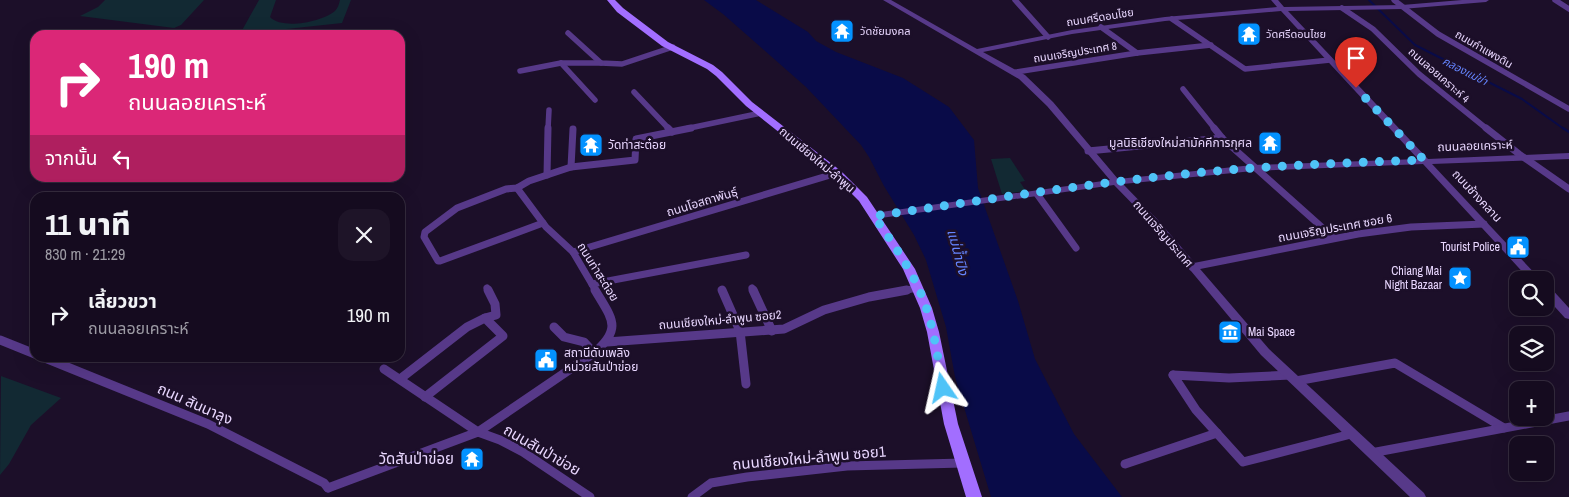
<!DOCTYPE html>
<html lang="th">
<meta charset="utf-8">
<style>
:root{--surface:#150b1f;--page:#1e1428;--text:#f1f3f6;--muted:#9d9ba4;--line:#342b3d}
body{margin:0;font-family:"Archivo Narrow","Noto Sans Thai",sans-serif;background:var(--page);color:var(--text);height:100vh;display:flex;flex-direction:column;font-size:19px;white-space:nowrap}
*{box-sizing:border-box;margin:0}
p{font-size:16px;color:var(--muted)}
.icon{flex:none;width:28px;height:28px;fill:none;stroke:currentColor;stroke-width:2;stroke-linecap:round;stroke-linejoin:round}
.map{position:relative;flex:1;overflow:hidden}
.details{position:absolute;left:30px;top:192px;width:375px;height:170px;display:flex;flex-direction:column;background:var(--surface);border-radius:15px;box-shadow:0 5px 20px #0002,0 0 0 1px var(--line)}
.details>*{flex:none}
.hud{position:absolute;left:30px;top:30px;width:375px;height:152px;border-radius:15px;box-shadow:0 5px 20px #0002,0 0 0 1px var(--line);background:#db2777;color:#fff;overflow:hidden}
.fabs{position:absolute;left:1509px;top:271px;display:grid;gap:10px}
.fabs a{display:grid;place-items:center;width:45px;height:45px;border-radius:10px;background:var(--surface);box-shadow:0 5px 20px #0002,0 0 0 1px var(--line);font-size:25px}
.pin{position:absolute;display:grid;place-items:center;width:42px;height:42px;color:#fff;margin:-51px -21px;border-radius:50% 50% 50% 0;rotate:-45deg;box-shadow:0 0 5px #0007}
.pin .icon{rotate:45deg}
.me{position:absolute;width:55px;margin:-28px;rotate:349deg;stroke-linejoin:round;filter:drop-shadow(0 0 4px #0008)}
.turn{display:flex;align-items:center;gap:18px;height:105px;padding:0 15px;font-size:22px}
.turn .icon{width:65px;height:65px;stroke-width:2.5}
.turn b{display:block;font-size:35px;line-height:42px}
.then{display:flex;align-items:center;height:48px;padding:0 15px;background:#0003;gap:10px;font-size:19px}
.round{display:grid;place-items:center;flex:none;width:52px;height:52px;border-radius:15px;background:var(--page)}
.headline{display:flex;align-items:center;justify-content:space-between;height:85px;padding:0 15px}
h1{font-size:30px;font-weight:800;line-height:38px}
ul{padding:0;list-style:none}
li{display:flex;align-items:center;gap:15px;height:75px;padding:0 15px}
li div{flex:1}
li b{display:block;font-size:19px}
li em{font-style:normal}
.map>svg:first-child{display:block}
</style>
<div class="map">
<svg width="1569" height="497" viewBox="0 0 1569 497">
<rect width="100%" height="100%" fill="#1c0f29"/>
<g fill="#122933">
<path d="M 105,0 L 204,0 L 181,25 L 174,28 L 80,16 L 98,7 Z"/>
<path d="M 259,0 L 276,0 L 270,17 C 282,30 322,22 335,11 C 338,8 339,4 340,0 L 351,0 L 342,23 L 240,34 Z"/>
<path d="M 1010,158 L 1025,181 L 1020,182 L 1026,191 L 1002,194 L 991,159 Z"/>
<path d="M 1,376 L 61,398 L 31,425 L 9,464 L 0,475 Z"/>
</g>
<path fill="#090b48" d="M 704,0 L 756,0 L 808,32 L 816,41 L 836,52 L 903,78 L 949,107 L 974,140 L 978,188 L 1018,301 L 1035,359 L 1074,434 L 1122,497 L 991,497 L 955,377 L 946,327 L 926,260 L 914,235 L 884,186 L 869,157 L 861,145 L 806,87 L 723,14 Z"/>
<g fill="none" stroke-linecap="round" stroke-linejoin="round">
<path stroke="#090b48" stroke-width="2" d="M 1369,0 L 1415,45 L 1522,99 L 1564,129"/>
<path stroke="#090b48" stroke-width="2.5" d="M 1563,128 L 1569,132"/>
<g stroke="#573989" stroke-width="5.5">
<path d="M 1015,0 L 1048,37"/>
<path d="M 1394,0 L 1438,34 L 1569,109"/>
<path d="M 1555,0 L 1569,9"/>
<path d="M 1342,8 L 1373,29 L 1419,74 L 1487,129"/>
<path d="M 1172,19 L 1245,69 L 1330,60"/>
<path d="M 1101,27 L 1137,53"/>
<path d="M 568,33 L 601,63 L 622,64 L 673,47"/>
<path d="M 561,63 L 595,100"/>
<path d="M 520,71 L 561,63 L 601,63"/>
<path d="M 1016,72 L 1137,53 L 1211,45"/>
<path d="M 1183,89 L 1215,129"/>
<path d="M 634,92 L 669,129"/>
<path d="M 548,129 L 549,110"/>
<path d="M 685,129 L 761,113"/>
</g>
<g stroke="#573989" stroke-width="7">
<path d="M 668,128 L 672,132"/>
<path d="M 1214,128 L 1222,138 L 1334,238"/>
<path d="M 1486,128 L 1519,154 L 1569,189"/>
<path d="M 1088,151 L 1222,138"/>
<path d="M 571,167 L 573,129"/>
<path d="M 547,175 L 548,128"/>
<path d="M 517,188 L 546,227 L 573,252 L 596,291"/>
<path d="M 1037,194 L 1076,248"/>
<path d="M 543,223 L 440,261 L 438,261 L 424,237 L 425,232 L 457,208 L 506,189 L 517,188 L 529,181 L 571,167 L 635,160 L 636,139 L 691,128"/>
<path d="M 573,252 L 837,173"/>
<path d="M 1192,267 L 1358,234 L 1411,227 L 1484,224"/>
<path d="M 592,284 L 746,255"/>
<path d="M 487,288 L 489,291"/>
<path d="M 752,288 L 754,291"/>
<path d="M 900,291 L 918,288"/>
</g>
<g stroke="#573989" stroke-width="9">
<path d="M 722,290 L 740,331 L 746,384"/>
<path d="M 753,290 L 772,331"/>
<path d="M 485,318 L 496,315 L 495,304 L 488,290"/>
<path d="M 554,327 L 564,337 L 584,342 L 594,353"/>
<path d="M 0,340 L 35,354"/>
<path d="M 607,342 L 784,329 L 824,310 L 869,297 L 907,290"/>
<path d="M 45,358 L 208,424 L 324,483 L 328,488"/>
<path d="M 384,369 L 478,432 L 500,440 L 523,452 L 590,497"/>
<path d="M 1173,375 L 1196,410 L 1243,462 L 1351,434"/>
<path d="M 1173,375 L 1229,378 L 1290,375"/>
<path d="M 400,379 L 467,327 L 485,318 L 503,336 L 425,397"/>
<path d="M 1296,381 L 1395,363 L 1504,428"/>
<path d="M 1371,453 L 1569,416"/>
<path d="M 1125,464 L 1217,433"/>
<path d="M 328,488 L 478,432 L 594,353 C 623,328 612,319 595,290"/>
<path d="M 692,497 L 711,483 L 747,477 L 847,466 L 963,463"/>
</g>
<g fill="#573989" fill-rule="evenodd">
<path d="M 883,0 L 891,0 L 977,49 L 1072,30 L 1165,17 L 1277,7 L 1271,0 L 1278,0 L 1284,7 L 1402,5 L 1462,0 L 1489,0 L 1486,2 L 1402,9 L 1288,11 L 1428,159 L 1569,153 L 1569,159 L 1432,164 L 1541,280 L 1530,280 L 1423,164 L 1253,171 L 1123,184 L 1157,219 L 1269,349 L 1424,493 L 1426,497 L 1410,497 L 1261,355 L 1151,223 L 1114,185 L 874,219 L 871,218 L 869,216 L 874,213 L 1110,180 L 1047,106 L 1019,79 ZM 1281,11 L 1418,159 L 1253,165 L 1118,179 L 1053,102 L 1025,75 L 983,52 L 1072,34 L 1165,21 Z"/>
<path d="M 1545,285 L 1549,286 L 1569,308 L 1569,319 L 1565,318 L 1545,296 Z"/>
</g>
<path fill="#a26eff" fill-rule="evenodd" d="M 607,0 L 615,0 L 623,8 L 668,42 L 713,65 L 722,72 L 752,102 L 841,171 L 867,197 L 915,269 L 932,308 L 939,332 L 958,424 L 982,497 L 966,497 L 944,424 L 927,332 L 920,308 L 903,269 L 859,201 L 833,175 L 746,106 L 716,76 L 707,69 L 662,46 L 617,12 Z"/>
</g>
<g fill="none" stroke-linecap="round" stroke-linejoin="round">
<path stroke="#4fc3f7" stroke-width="9" stroke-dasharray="0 16.2" d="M 943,388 C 938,361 935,333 926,307 C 915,274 894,245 874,216 C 1000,198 1127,177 1254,168 C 1311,164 1368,162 1424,160 L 1356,88"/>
</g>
<defs>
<g id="temple-square" transform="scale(1.25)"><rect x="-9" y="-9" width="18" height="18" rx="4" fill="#0392ff" stroke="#1c0f29"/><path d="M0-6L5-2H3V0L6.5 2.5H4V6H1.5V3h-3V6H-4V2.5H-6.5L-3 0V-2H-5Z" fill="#fff"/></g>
<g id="civic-square" transform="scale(1.25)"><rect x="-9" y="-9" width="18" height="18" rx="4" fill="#0392ff" stroke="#1c0f29"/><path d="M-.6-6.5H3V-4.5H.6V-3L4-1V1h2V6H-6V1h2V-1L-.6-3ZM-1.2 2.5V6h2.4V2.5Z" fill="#fff"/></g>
<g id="sight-square" transform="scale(1.25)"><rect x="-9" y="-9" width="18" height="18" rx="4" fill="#0392ff" stroke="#1c0f29"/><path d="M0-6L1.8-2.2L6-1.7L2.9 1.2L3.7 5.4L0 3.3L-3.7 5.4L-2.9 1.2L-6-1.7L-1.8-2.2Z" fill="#fff"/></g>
<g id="museum-square" transform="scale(1.25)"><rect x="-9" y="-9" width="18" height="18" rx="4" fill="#0392ff" stroke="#1c0f29"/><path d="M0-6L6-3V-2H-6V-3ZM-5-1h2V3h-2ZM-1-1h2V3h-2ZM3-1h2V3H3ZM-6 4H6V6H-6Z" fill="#fff"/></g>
</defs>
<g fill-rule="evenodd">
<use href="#temple-square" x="842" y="31"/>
<use href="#temple-square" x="1249" y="34"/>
<use href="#temple-square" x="1270" y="143"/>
<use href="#temple-square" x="591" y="145"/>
<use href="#civic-square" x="1518" y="247"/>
<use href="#sight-square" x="1460" y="278"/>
<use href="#museum-square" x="1230" y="332"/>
<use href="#civic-square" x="546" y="360"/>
<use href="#temple-square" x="472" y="459"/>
</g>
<g text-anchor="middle" stroke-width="5" stroke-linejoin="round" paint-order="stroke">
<g font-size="11" fill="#e9d7ff" stroke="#1c0f29">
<text transform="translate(1100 17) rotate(-9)" y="4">ถนนศรีดอนไชย</text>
<text transform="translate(1484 49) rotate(30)" y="4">ถนนกำแพงดิน</text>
<text transform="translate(1075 52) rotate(-9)" y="4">ถนนเจริญประเทศ 8</text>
<text transform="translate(1439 75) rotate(41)" y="4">ถนนลอยเคราะห์ 4</text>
</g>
<g font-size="11" fill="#e9d7ff" stroke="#1c0f29" text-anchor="start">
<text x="860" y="35">วัดชัยมงคล</text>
<text x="1266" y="38">วัดศรีดอนไชย</text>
</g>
<g font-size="11" font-style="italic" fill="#6585ff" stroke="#1c0f29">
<text transform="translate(1465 71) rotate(27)" y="4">คลองแม่ข่า</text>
</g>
<g font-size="12" fill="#e9d7ff" stroke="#1c0f29" text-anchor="end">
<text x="1252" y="147">มูลนิธิเชียงใหม่สามัคคีการกุศล</text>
<text x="608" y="149" text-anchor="start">วัดท่าสะต๋อย</text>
<text x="1500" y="251">Tourist Police</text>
<text x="1442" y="275">Chiang Mai<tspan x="1442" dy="14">Night Bazaar</tspan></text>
<text x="1248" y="336" text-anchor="start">Mai Space</text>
<text x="564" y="357" text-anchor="start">สถานีดับเพลิง<tspan x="564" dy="14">หน่วยสันป่าข่อย</tspan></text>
</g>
<g font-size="12" fill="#e9d7ff" stroke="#1c0f29">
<text transform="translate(1475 146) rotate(-2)" y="4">ถนนลอยเคราะห์</text>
<text transform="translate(817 160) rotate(40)" y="4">ถนนเชียงใหม่-ลำพูน</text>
<text transform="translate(1477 196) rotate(47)" y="4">ถนนช้างคลาน</text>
<text transform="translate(702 202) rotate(-17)" y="4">ถนนโอสถาพันธุ์</text>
<text transform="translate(1335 228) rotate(-10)" y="4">ถนนเจริญประเทศ ซอย 6</text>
<text transform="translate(1163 234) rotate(49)" y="4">ถนนเจริญประเทศ</text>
<text transform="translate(598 272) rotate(58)" y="4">ถนนท่าสะต๋อย</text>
<text transform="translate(720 320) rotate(-5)" y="4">ถนนเชียงใหม่-ลำพูน ซอย2</text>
</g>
<g font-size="14" font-style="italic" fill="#6585ff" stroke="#1c0f29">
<text transform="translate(958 252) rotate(75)" y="5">แม่น้ำปิง</text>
</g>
<g font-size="15" fill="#e9d7ff" stroke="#1c0f29">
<text transform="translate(195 404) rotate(24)" y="5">ถนน สันนาลุง</text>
<text transform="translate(542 450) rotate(30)" y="5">ถนนสันป่าข่อย</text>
<text transform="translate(809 458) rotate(-5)" y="5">ถนนเชียงใหม่-ลำพูน ซอย1</text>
</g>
<g font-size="15" fill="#e9d7ff" stroke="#1c0f29" text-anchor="end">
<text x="454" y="464">วัดสันป่าข่อย</text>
</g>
</g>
</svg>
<div class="fabs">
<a><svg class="icon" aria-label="search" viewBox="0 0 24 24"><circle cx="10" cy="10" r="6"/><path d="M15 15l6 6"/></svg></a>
<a><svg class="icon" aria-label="layers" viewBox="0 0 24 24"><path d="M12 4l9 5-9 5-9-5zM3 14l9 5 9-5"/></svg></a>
<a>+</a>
<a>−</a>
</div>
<div class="pin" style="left:1356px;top:88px;background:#d93025"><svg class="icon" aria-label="arrive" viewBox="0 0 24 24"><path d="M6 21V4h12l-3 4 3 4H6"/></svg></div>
<svg class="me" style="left:943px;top:388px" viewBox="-20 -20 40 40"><path d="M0-17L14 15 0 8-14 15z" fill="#4fc3f7" stroke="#fff" stroke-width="4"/></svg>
<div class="hud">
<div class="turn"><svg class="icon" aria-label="right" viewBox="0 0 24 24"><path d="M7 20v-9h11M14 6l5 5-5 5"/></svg><div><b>190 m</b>ถนนลอยเคราะห์</div></div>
<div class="then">จากนั้น<svg class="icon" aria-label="left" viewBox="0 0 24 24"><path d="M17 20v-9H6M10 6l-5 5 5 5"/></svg></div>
</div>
<section class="details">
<div class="headline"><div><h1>11 นาที</h1><p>830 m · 21:29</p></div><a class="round"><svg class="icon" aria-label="close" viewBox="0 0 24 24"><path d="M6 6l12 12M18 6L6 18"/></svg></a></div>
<ul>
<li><svg class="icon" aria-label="right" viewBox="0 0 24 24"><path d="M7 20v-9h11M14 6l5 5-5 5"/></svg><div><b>เลี้ยวขวา</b><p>ถนนลอยเคราะห์</p></div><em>190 m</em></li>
</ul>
</section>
</div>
